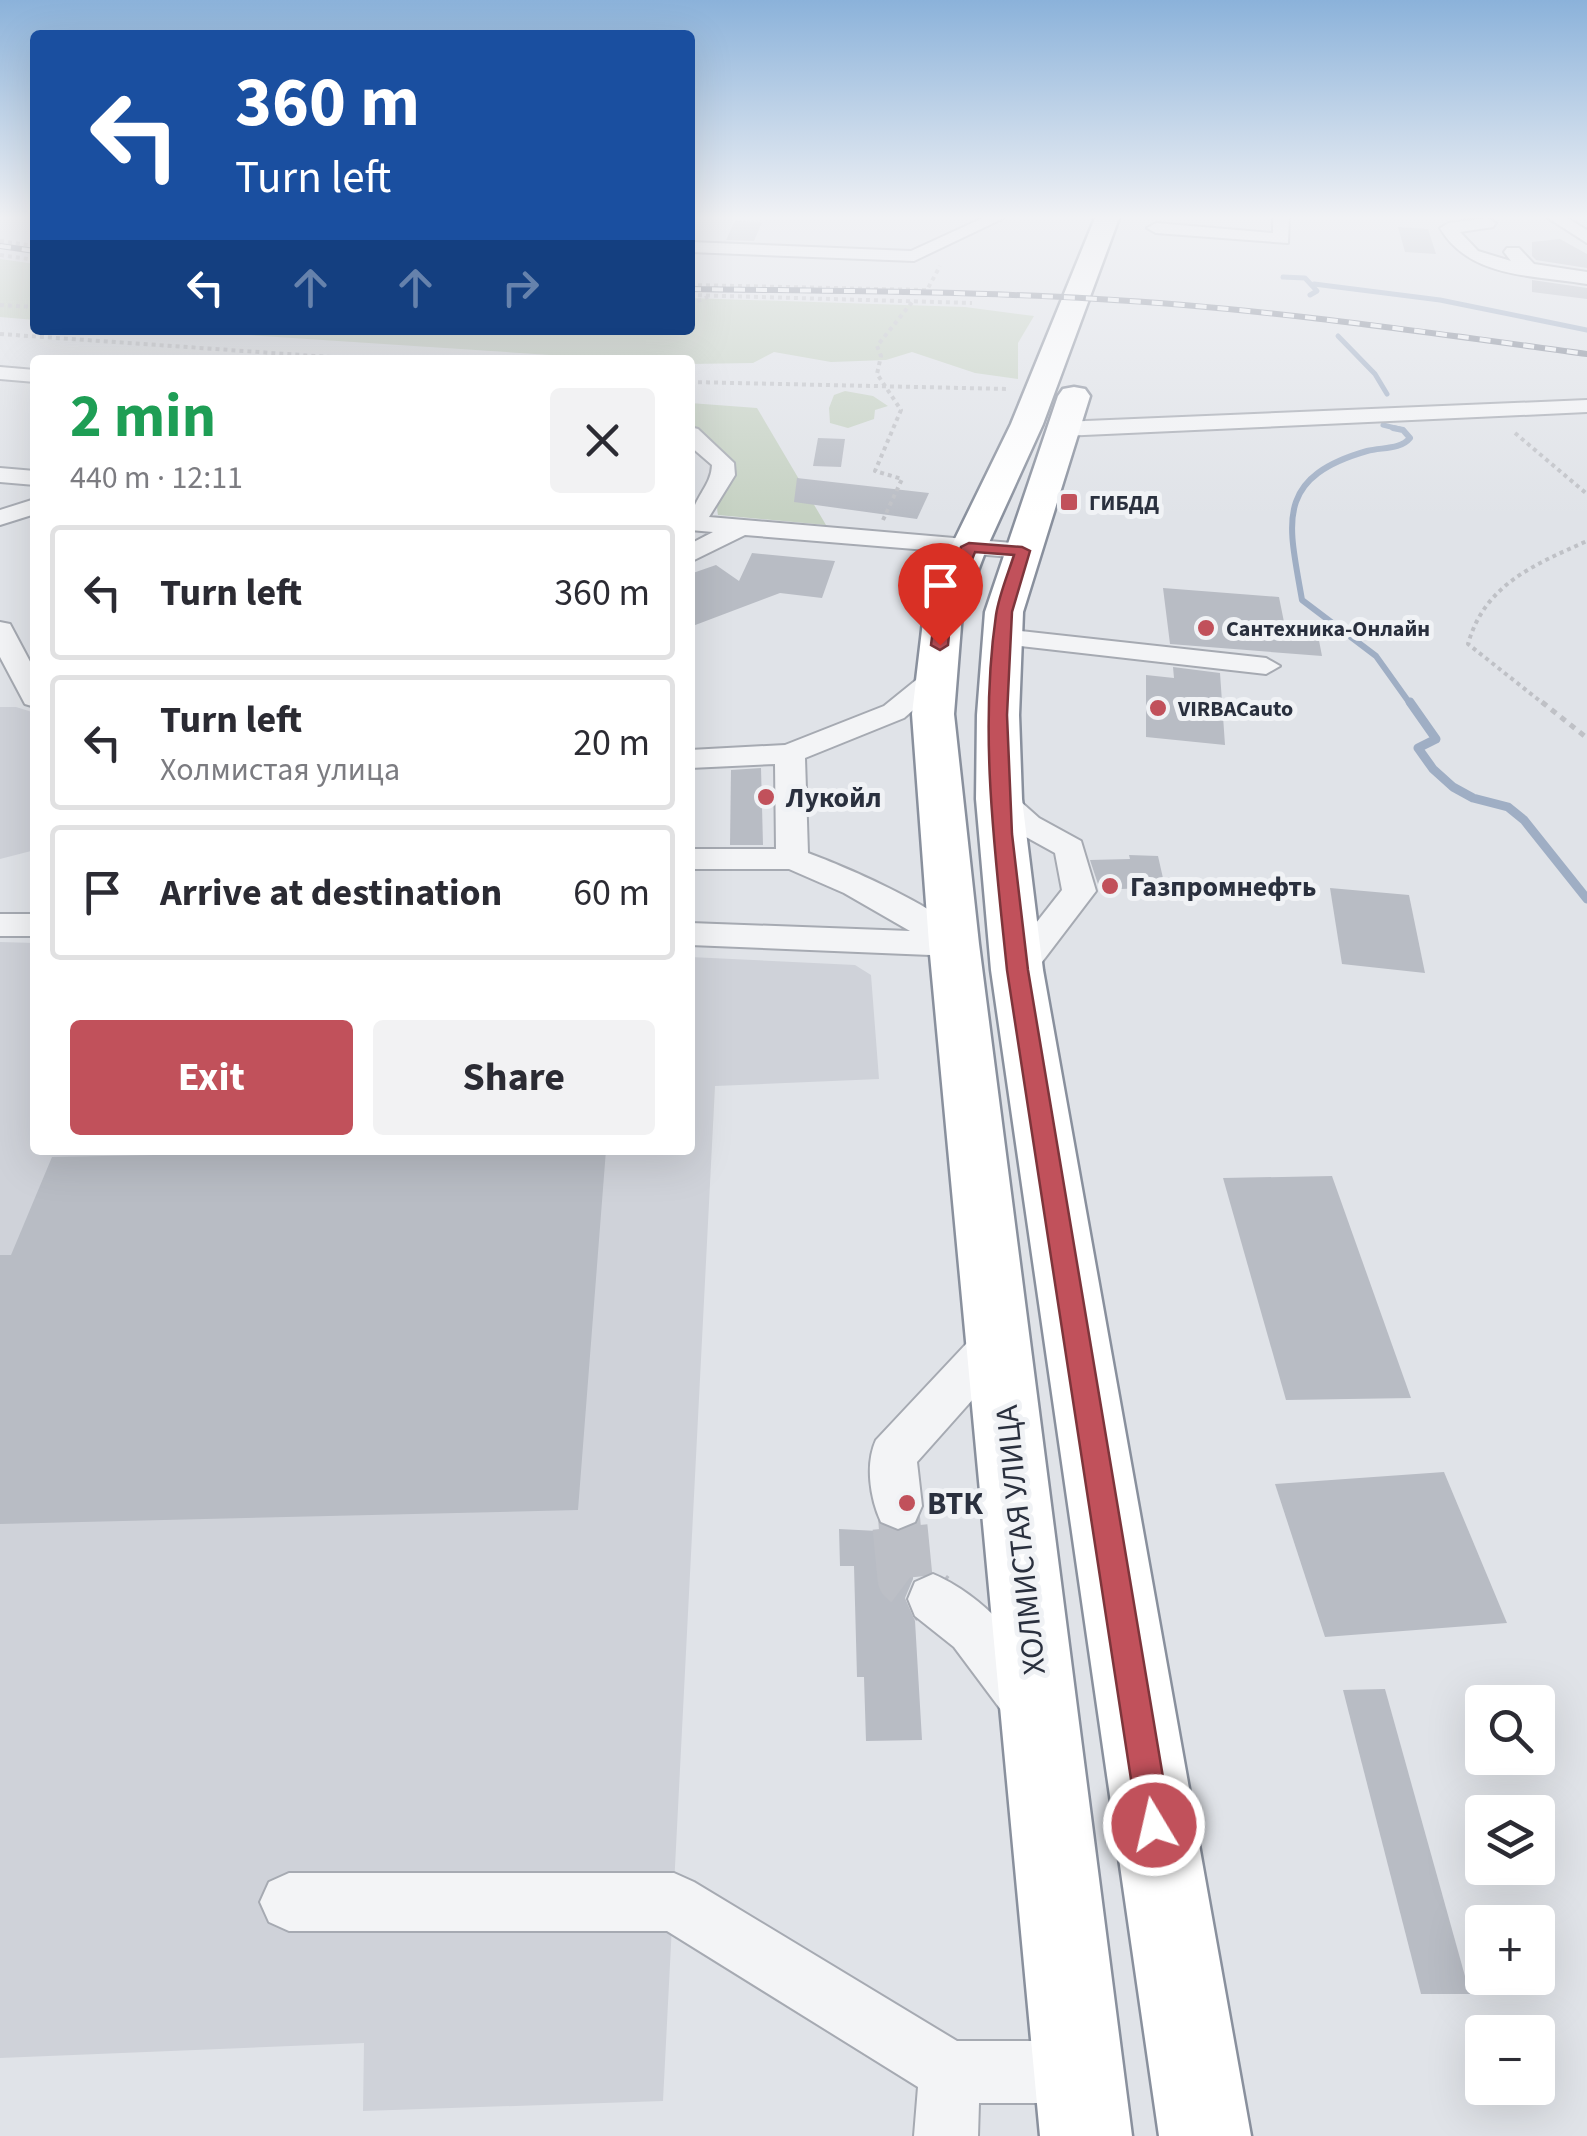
<!DOCTYPE html>
<meta charset="utf-8">
<style>
:root{--surface:#fff;--page:#f2f2f3;--text:#2b2b33;--muted:#7c7c81;--line:#e1e1e2;--accent:#c1515b}
body{margin:0;font-family:"Source Sans 3",sans-serif;background:var(--page);color:var(--text);height:100vh;display:flex;flex-direction:column;font-size:38px;white-space:nowrap}
*{box-sizing:border-box;margin:0}
p{font-size:32px;color:var(--muted)}
.icon{flex:none;width:55px;height:55px;fill:none;stroke:currentColor;stroke-width:2;stroke-linecap:round;stroke-linejoin:round}
.map{position:relative;flex:1;overflow:hidden}
.drawer{position:absolute;left:30px;top:355px;width:665px;height:800px;display:flex;flex-direction:column;background:var(--surface);border-radius:10px;box-shadow:0 10px 40px #0002}
.drawer>*{flex:none}
.guide{position:absolute;left:30px;top:30px;width:665px;height:305px;border-radius:10px;box-shadow:0 10px 40px #0002;background:#1a4fa0;color:#fff;overflow:hidden}
.controls{position:absolute;left:1465px;top:1685px;display:grid;gap:20px}
.controls a{display:grid;place-items:center;width:90px;height:90px;border-radius:10px;background:var(--surface);box-shadow:0 10px 40px #0002;font-size:50px}
.pin{position:absolute;display:grid;place-items:center;width:85px;height:85px;color:#fff;margin:-102px -42px;border-radius:50% 50% 50% 0;rotate:-45deg;box-shadow:0 0 10px #0007}
.pin .icon{rotate:45deg}
.me{position:absolute;width:110px;margin:-55px;rotate:351deg;stroke-linejoin:round;filter:drop-shadow(0 0 8px #0008)}
.turn{display:flex;align-items:center;gap:35px;height:210px;padding:0 40px;font-size:45px}
.turn .icon{width:130px;height:130px;stroke-width:2.5}
.turn b{display:block;font-size:70px;line-height:85px}
.lanes{display:flex;align-items:center;height:95px;padding:0 40px;background:#0003;justify-content:center;gap:50px;direction:ltr}
.lanes .off{opacity:.35}
.round{display:grid;place-items:center;flex:none;width:105px;height:105px;border-radius:10px;background:var(--page)}
.summary{display:flex;align-items:center;justify-content:space-between;height:170px;padding:0 40px}
h1{font-size:60px;font-weight:700;line-height:75px;color:#1e9e55}
.primary-button{display:flex;gap:20px;margin-top:auto;padding:20px 40px}
.primary-button a{flex:1;height:115px;border-radius:10px;background:var(--accent);color:#fff;font-size:40px;font-weight:700;line-height:115px;text-align:center}
.primary-button a+a{background:var(--page);color:var(--text)}
ul{padding:0;list-style:none}
li{display:flex;align-items:center;gap:30px;height:135px;margin:0 20px 15px;padding:0 20px;border:5px solid var(--line);border-radius:10px}
li div{flex:1}
li b{display:block;font-size:38px}
li em{font-style:normal}
.map>svg:first-child{display:block}
</style>
<div class="map">
<svg width="1587" height="2136" viewBox="0 0 1587 2136">
<rect width="100%" height="100%" fill="#e0e3e8"/>
<g fill="#cfd2d9">
<path d="M 0,707 L 16,707 L 32,712 L 35,718 L 35,850 L 0,859 Z"/>
<path d="M 0,942 L 35,943 L 35,1150 L 690,1150 L 690,957 L 855,965 L 871,975 L 879,1079 L 715,1086 L 663,2101 L 363,2111 L 364,2043 L 0,2058 Z"/>
</g>
<g fill="#c5d1c2">
<path d="M 0,259 L 35,264 L 35,320 L 0,317 Z"/>
<path d="M 690,298 L 965,307 L 1034,316 L 1018,343 L 1018,379 L 975,373 L 912,352 L 886,360 L 831,362 L 774,352 L 753,363 L 690,364 L 690,360 L 626,360 L 172,330 L 690,330 Z"/>
<path d="M 845,391 L 873,396 L 888,406 L 875,410 L 874,419 L 848,428 L 830,423 L 829,408 L 834,395 Z"/>
<path d="M 690,403 L 757,408 L 826,525 L 718,515 C 713,494 732,480 728,456 L 690,424 Z"/>
</g>
<g fill="none" stroke-linecap="round" stroke-linejoin="round">
<g stroke="#9faec4" stroke-width="5">
<path d="M 1283,277 L 1305,278 L 1317,291 L 1310,295"/>
<path d="M 1314,284 L 1440,300 L 1587,330"/>
<path d="M 1338,336 L 1375,374 L 1387,394"/>
<path d="M 1383,425 L 1403,430"/>
</g>
<path stroke="#9faec4" stroke-width="6" d="M 1393,428 L 1403,430 L 1410,438 C 1400,450 1382,447 1367,451 C 1273,478 1289,524 1302,600 L 1376,656 L 1411,705"/>
<path stroke="#9faec4" stroke-width="9" d="M 1410,702 L 1436,739 L 1418,748 L 1433,769 L 1453,787 L 1473,798 L 1508,807 L 1524,820 L 1587,899"/>
</g>
<g fill="#b8bcc4">
<path d="M 735,221 L 762,222 L 754,241 L 726,240 Z"/>
<path d="M 1398,227 L 1428,229 L 1436,254 L 1405,252 Z"/>
<path d="M 1560,239 L 1587,254 L 1587,268 L 1536,260 L 1532,256 L 1532,242 Z"/>
<path d="M 1532,280 L 1587,288 L 1587,299 L 1532,292 Z"/>
<path d="M 818,438 L 845,439 L 841,467 L 813,466 Z"/>
<path d="M 797,478 L 929,493 L 917,519 L 794,502 Z"/>
<path d="M 752,553 L 835,561 L 822,598 L 780,593 L 690,627 L 690,574 L 716,565 L 739,581 Z"/>
<path d="M 1163,588 L 1279,597 L 1284,622 L 1316,625 L 1322,656 L 1170,644 Z"/>
<path d="M 1173,667 L 1220,673 L 1225,745 L 1146,737 L 1146,675 L 1174,678 Z"/>
<path d="M 761,768 L 763,845 L 730,845 L 731,770 Z"/>
<path d="M 1129,855 L 1158,856 L 1165,887 L 1100,890 L 1090,860 L 1130,859 Z"/>
<path d="M 1330,888 L 1409,895 L 1425,973 L 1342,964 Z"/>
<path d="M 417,1150 L 606,1150 L 578,1510 L 0,1524 L 0,1255 L 11,1255 L 52,1157 Z"/>
<path d="M 1332,1176 L 1411,1398 L 1286,1400 L 1223,1178 Z"/>
<path d="M 1444,1472 L 1507,1623 L 1325,1637 L 1275,1484 Z"/>
<path d="M 839,1529 L 897,1532 L 927,1529 L 929,1568 L 913,1567 L 913,1579 L 905,1598 L 915,1621 L 922,1740 L 866,1741 L 864,1677 L 857,1677 L 854,1566 L 840,1566 Z"/>
<path d="M 1385,1689 L 1470,1994 L 1421,1994 L 1343,1690 Z"/>
</g>
<g fill="none" stroke-linecap="round" stroke-linejoin="round">
<path stroke="#bcbfc6" stroke-width="42" stroke-dasharray="42 21" stroke-linecap="butt" d="M 898,1506 L 900,1529"/>
<path stroke="#bcbfc6" stroke-width="55" stroke-dasharray="55 28" stroke-linecap="butt" d="M 900,1527 L 905,1578 L 933,1599"/>
<g stroke="#a6aab2" stroke-width="4">
<g id="minor">
<path d="M 983,218 L 1004,218 L 914,261 L 690,252 L 690,242 L 911,251 Z"/>
<path d="M 1273,218 L 1289,218 L 1288,243 L 1156,233 L 1147,228 L 1156,223 L 1273,233 Z"/>
<path d="M 1487,218 L 1496,223 L 1493,227 L 1460,232 L 1478,251 L 1511,261 L 1504,252 L 1507,248 L 1519,248 L 1534,264 L 1587,272 L 1587,284 C 1535,275 1470,279 1440,228 L 1449,223 Z"/>
<path d="M 1548,218 L 1567,218 L 1587,230 L 1587,243 Z"/>
<path d="M 0,367 L 35,370 L 35,382 L 0,379 Z"/>
<path d="M 1587,400 L 1587,412 L 1062,436 L 1051,429 L 1062,422 Z"/>
<path d="M 690,427 L 698,429 L 734,463 L 735,475 L 709,517 L 1023,544 L 1035,551 L 1023,558 L 745,535 L 690,562 L 690,544 L 713,532 L 690,530 C 690,498 711,489 712,465 L 690,446 Z"/>
<path d="M 0,468 L 35,471 L 35,485 L 0,482 Z"/>
<path d="M 35,499 L 35,514 L 0,525 L 0,510 Z"/>
<path d="M 0,622 L 10,624 L 35,671 L 35,707 L 25,704 L 0,657 Z"/>
<path d="M 1003,629 L 1266,658 L 1280,666 L 1266,674 L 993,643 L 989,637 L 993,631 Z"/>
<path d="M 936,670 L 950,678 L 904,718 L 805,758 L 808,853 C 846,867 951,912 971,944 L 966,952 L 954,956 L 690,945 L 690,923 L 910,931 L 844,893 L 789,869 L 690,869 L 690,849 L 776,849 L 775,764 L 690,768 L 690,750 L 785,745 L 884,706 L 926,672 Z"/>
<path d="M 999,790 L 1010,792 L 1039,818 L 1081,841 L 1096,891 L 1029,979 L 1017,982 L 1005,979 L 999,970 L 1062,890 L 1055,853 L 1017,832 L 984,799 L 988,792 Z"/>
<rect x="0" y="914" width="35" height="22"/>
<path d="M 998,1321 L 1014,1327 L 1020,1340 L 1014,1353 L 917,1462 L 922,1506 L 915,1522 L 898,1529 L 881,1522 C 870,1498 865,1464 876,1440 L 982,1327 Z"/>
<path d="M 933,1574 C 983,1595 1032,1649 1052,1699 L 1045,1718 L 1026,1725 L 1007,1718 L 954,1647 L 915,1616 L 908,1599 L 915,1582 Z"/>
<path d="M 289,1873 L 674,1873 L 694,1882 L 957,2041 L 1079,2041 L 1101,2050 L 1110,2072 L 1101,2094 L 1079,2103 L 979,2103 L 978,2136 L 914,2136 L 918,2087 L 667,1931 L 289,1931 L 269,1922 L 260,1902 L 269,1882 Z"/>
</g>
</g>
<g stroke="#89909d" stroke-width="5">
<g id="highway">
<path d="M 1095,218 L 1119,218 L 1043,424 L 987,547 L 962,613 L 954,714 L 979,944 L 1132,2136 L 1040,2136 L 929,944 L 912,714 L 924,613 L 951,547 L 1011,424 Z"/>
<path d="M 1074,387 L 1085,389 L 1090,396 L 1023,612 L 1019,715 L 1022,799 L 1043,970 L 1251,2136 L 1159,2136 L 991,970 L 976,799 L 977,715 L 985,612 L 1058,396 L 1063,389 Z"/>
</g>
</g>
<g stroke="#bfc1c6" stroke-width="4" stroke-dasharray="4 4" stroke-linecap="butt">
<path d="M 0,241 L 35,246"/>
<path d="M 0,255 L 35,260"/>
<path d="M 690,285 L 927,290 L 940,266"/>
<path d="M 690,295 L 972,303"/>
<path d="M 690,304 L 708,297"/>
<path d="M 0,305 L 35,307"/>
<path d="M 0,334 L 373,360"/>
<path d="M 690,382 L 1009,389"/>
<path d="M 1515,433 L 1587,494"/>
<path d="M 883,520 L 902,479 L 875,471 L 901,410 L 877,374 L 881,356 L 877,346 L 913,301"/>
<path d="M 1545,705 L 1468,644 C 1485,584 1534,565 1587,541"/>
</g>
<path stroke="#bfc1c6" stroke-width="5" stroke-dasharray="6 6" stroke-linecap="butt" d="M 1542,702 L 1587,738"/>
<use href="#minor" fill="#f3f4f6" fill-rule="evenodd"/>
<use href="#highway" fill="#fff" fill-rule="evenodd"/>
<g stroke="#7b8290" stroke-width="6">
<g id="rail">
<path d="M 0,246 L 35,251"/>
<path d="M 690,289 C 826,291 962,291 1098,299 C 1262,308 1425,332 1587,354"/>
</g>
</g>
<use href="#rail" stroke="#f0f2f5" stroke-width="4" stroke-dasharray="11" stroke-linecap="butt"/>
</g>
<linearGradient id="sky" x2="0" y2="1"><stop stop-color="#8bb2da"/><stop offset="0.42" stop-color="#f1f2f5"/><stop offset="1" stop-color="#f1f2f5" stop-opacity="0"/></linearGradient>
<rect width="1587" height="517" fill="url(#sky)"/>
<path fill="#c1515b" stroke="#7d353b" stroke-width="2.5" d="M 969,543 L 1022,547 L 1030,551 L 1012,612 L 1007,715 L 1012,834 L 1028,970 L 1171,1825 L 1166,1837 L 1154,1842 L 1143,1837 L 1138,1825 L 1007,970 C 995,853 979,732 996,615 C 999,595 1008,574 1014,555 L 975,552 L 951,613 L 948,645 L 940,650 L 931,645 L 935,613 L 961,547 Z"/>
<g fill="#c1515b" stroke="#f0f2f5" stroke-width="4">
<rect x="1059" y="492" width="20" height="20" rx="5"/>
<circle cx="1206" cy="628" r="10"/>
<circle cx="1158" cy="708" r="10"/>
<circle cx="766" cy="797" r="10"/>
<circle cx="1110" cy="886" r="10"/>
<circle cx="907" cy="1503" r="10"/>
</g>
<g text-anchor="middle" stroke-width="10" stroke-linejoin="round" paint-order="stroke">
<g font-size="22" font-weight="bold" fill="#2a303e" stroke="#f0f2f5" text-anchor="start">
<text x="1089" y="510">ГИБДД</text>
<text x="1226" y="636">Сантехника-Онлайн</text>
<text x="1178" y="716">VIRBACauto</text>
</g>
<g font-size="28" font-weight="bold" fill="#2a303e" stroke="#f0f2f5" text-anchor="start">
<text x="786" y="807">Лукойл</text>
<text x="1130" y="896">Газпромнефть</text>
</g>
<g font-size="32" font-weight="bold" fill="#2a303e" stroke="#f0f2f5" text-anchor="start">
<text x="927" y="1514">ВТК</text>
</g>
<g font-size="32" fill="#2a303e" stroke="#f0f2f5">
<text transform="translate(1020 1540) rotate(-96)" y="11">ХОЛМИСТАЯ УЛИЦА</text>
</g>
</g>
</svg>
<div class="controls">
<a><svg class="icon" aria-label="search" viewBox="0 0 24 24"><circle cx="10" cy="10" r="6"/><path d="M15 15l6 6"/></svg></a>
<a><svg class="icon" aria-label="layers" viewBox="0 0 24 24"><path d="M12 4l9 5-9 5-9-5zM3 14l9 5 9-5"/></svg></a>
<a>+</a>
<a>−</a>
</div>
<div class="pin" style="left:940px;top:645px;background:#d93025"><svg class="icon" aria-label="arrive" viewBox="0 0 24 24"><path d="M6 21V4h12l-3 4 3 4H6"/></svg></div>
<svg class="me" style="left:1154px;top:1825px" viewBox="-20 -20 40 40"><circle r="17" fill="#c1515b" stroke="#fff" stroke-width="3"/><path d="M0-11L8 9 0 5-8 9z" fill="#fff"/></svg>
<div class="guide">
<div class="turn"><svg class="icon" aria-label="left" viewBox="0 0 24 24"><path d="M17 20v-9H6M10 6l-5 5 5 5"/></svg><div><b>360 m</b>Turn left</div></div>
<div class="lanes"><svg class="icon" aria-label="left" viewBox="0 0 24 24"><path d="M17 20v-9H6M10 6l-5 5 5 5"/></svg><svg class="icon off" aria-label="ahead" viewBox="0 0 24 24"><path d="M12 20V5M6 11l6-6 6 6"/></svg><svg class="icon off" aria-label="ahead" viewBox="0 0 24 24"><path d="M12 20V5M6 11l6-6 6 6"/></svg><svg class="icon off" aria-label="right" viewBox="0 0 24 24"><path d="M7 20v-9h11M14 6l5 5-5 5"/></svg></div>
</div>
<section class="drawer">
<div class="summary"><div><h1>2 min</h1><p>440 m · 12:11</p></div><a class="round"><svg class="icon" aria-label="close" viewBox="0 0 24 24"><path d="M6 6l12 12M18 6L6 18"/></svg></a></div>
<ul>
<li><svg class="icon" aria-label="left" viewBox="0 0 24 24"><path d="M17 20v-9H6M10 6l-5 5 5 5"/></svg><div><b>Turn left</b></div><em>360 m</em></li>
<li><svg class="icon" aria-label="left" viewBox="0 0 24 24"><path d="M17 20v-9H6M10 6l-5 5 5 5"/></svg><div><b>Turn left</b><p>Холмистая улица</p></div><em>20 m</em></li>
<li><svg class="icon" aria-label="arrive" viewBox="0 0 24 24"><path d="M6 21V4h12l-3 4 3 4H6"/></svg><div><b>Arrive at destination</b></div><em>60 m</em></li>
</ul>
<div class="primary-button"><a>Exit</a><a>Share</a></div>
</section>
</div>
